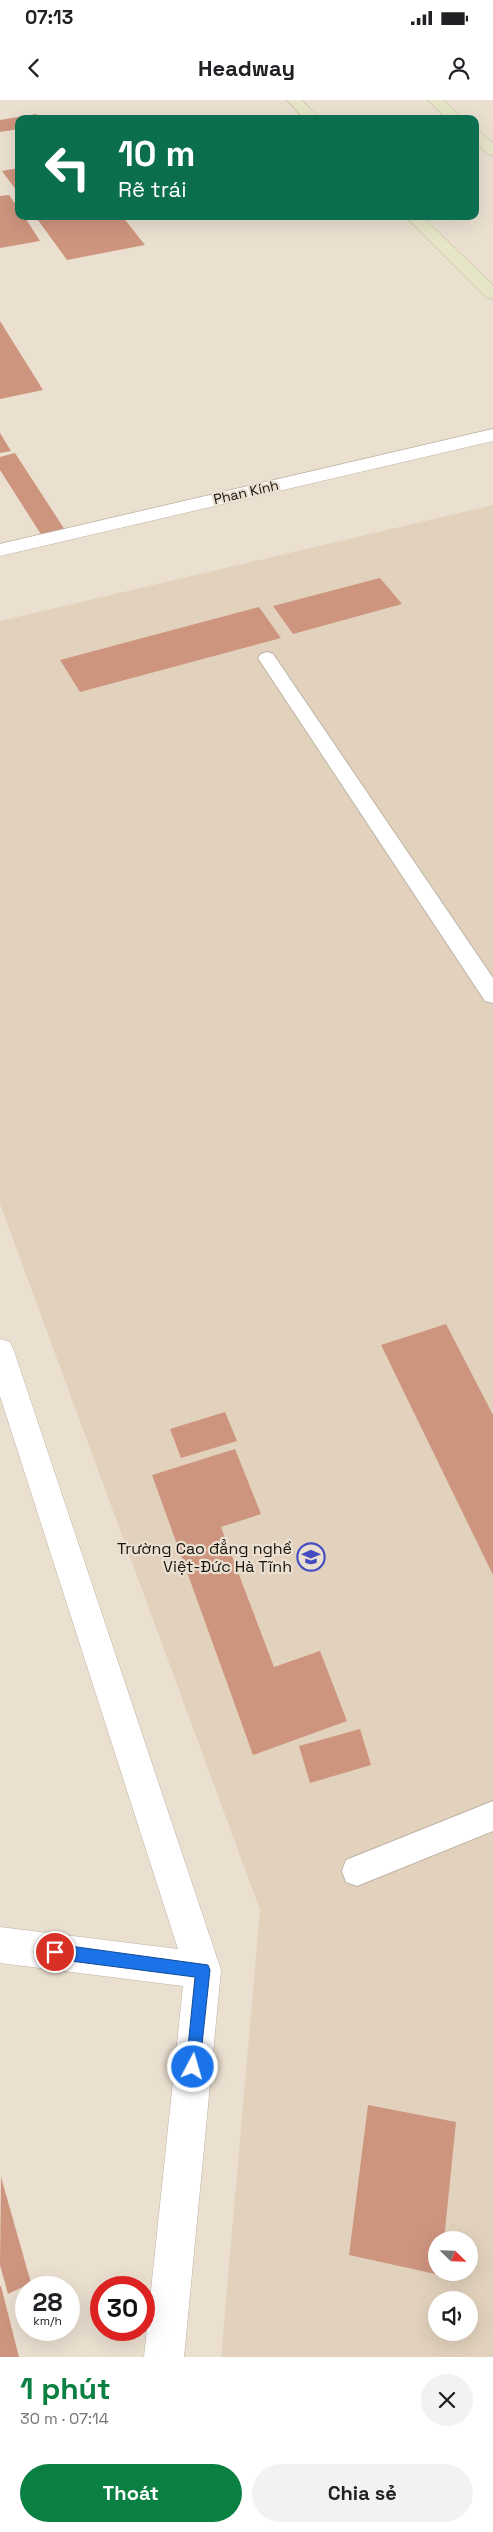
<!DOCTYPE html>
<html lang="vi">
<meta charset="utf-8">
<style>
:root{--surface:#fff;--page:#f2f2f2;--text:#202124;--muted:#757577;--accent:#0b8043}
body{margin:0;font-family:"Space Grotesk",sans-serif;background:var(--page);color:var(--text);height:100vh;display:flex;flex-direction:column;font-size:19px;white-space:nowrap}
*{box-sizing:border-box;margin:0}
p{font-size:16px;color:var(--muted)}
.icon{flex:none;width:28px;height:28px;fill:none;stroke:currentColor;stroke-width:2;stroke-linecap:round;stroke-linejoin:round}
.map{position:relative;height:2257px;overflow:hidden}
.panel{display:flex;flex-direction:column;background:var(--surface);flex:1}
.panel>*{flex:none}
.banner{position:absolute;left:15px;top:15px;width:464px;height:105px;border-radius:10px;box-shadow:0 5px 20px #0002;background:#0b6e4f;color:#fff;overflow:hidden}
.needle{width:32px;rotate:113deg}
.fabs{position:absolute;left:428px;top:2131px;display:grid;gap:10px}
.fabs a{display:grid;place-items:center;width:50px;height:50px;border-radius:50%;background:var(--surface);box-shadow:0 5px 20px #0002;font-size:25px}
.speed{position:absolute;left:15px;top:2176px;display:flex;gap:10px;font-size:25px;font-weight:700;text-align:center}
.speed>*{display:grid;place-content:center;width:65px;height:65px;border-radius:50%;background:var(--surface);box-shadow:0 5px 20px #0002;line-height:1}
.speed small{font-size:12px;font-weight:400}
.speed .limit{border:8px solid #d22;background:#fff;color:#111}
.pin{position:absolute;display:grid;place-items:center;width:42px;height:42px;color:#fff;margin:-21px;border:2px solid #fff;border-radius:50%;box-shadow:0 1px 5px #0007}
.me{position:absolute;width:55px;margin:-28px;rotate:6deg;stroke-linejoin:round;filter:drop-shadow(0 0 4px #0008)}
.turn{display:flex;align-items:center;gap:18px;height:105px;padding:0 20px;font-size:22px}
.turn .icon{width:65px;height:65px;stroke-width:2.5}
.turn b{display:block;font-size:35px;line-height:42px}
.round{display:grid;place-items:center;flex:none;width:52px;height:52px;border-radius:26px;background:var(--page)}
.headline{display:flex;align-items:center;justify-content:space-between;height:85px;padding:0 20px}
h1{font-size:30px;font-weight:800;line-height:38px;color:var(--accent)}
.cta{display:flex;gap:10px;margin-top:auto;padding:10px 20px}
.cta a{flex:1;height:58px;border-radius:30px;background:var(--accent);color:#fff;font-size:20px;font-weight:800;line-height:58px;text-align:center}
.cta a+a{background:var(--page);color:var(--text)}
.status{display:flex;justify-content:space-between;align-items:center;height:35px;padding:0 25px;background:var(--surface);direction:ltr}
.status svg{height:14px;fill:currentColor}
header{display:flex;justify-content:space-between;align-items:center;height:65px;padding:0 20px;background:var(--surface);font-size:22px;font-weight:800}
.map>svg:first-child{display:block}
</style>
<div class="status"><b>07:13</b><svg viewBox="0 0 49 12"><path d="M0 12V9h3v3zM5 12V6h3v6zM10 12V3h3v9zM15 12V0h3v12zM26 1h20v11H26zM47 4h2v5h-2z"/></svg></div>
<header><svg class="icon" aria-label="back" viewBox="0 0 24 24"><path d="M15 5l-7 7 7 7"/></svg>Headway<svg class="icon" aria-label="person" viewBox="0 0 24 24"><circle cx="12" cy="8" r="4"/><path d="M4 21q1-7 8-7t8 7"/></svg></header>
<div class="map">
<svg width="493" height="2257" viewBox="0 0 493 2257">
<rect width="100%" height="100%" fill="#ebe0d0"/>
<path fill="#e2d2bd" fill-rule="evenodd" d="M 493,405 L 493,2257 L 221,2257 L 260,1810 L 0,1104 L 0,521 ZM 436,2140 L 469,2140 L 469,2172 L 436,2172 ZM 436,2200 L 469,2200 L 469,2232 L 436,2232 Z"/>
<g fill="#ce957e">
<path d="M 36,14 L 40,19 L 19,19 L 19,29 L 0,32 L 0,20 Z"/>
<path d="M 19,68 L 19,94 L 2,71 Z"/>
<path d="M 9,95 L 19,109 L 19,116 L 24,116 L 40,141 L 0,148 L 0,96 Z"/>
<path d="M 35,116 L 122,116 L 145,145 L 67,160 Z"/>
<path d="M 0,221 L 43,290 L 0,299 Z"/>
<path d="M 0,333 L 11,351 L 0,353 Z"/>
<path d="M 15,353 L 65,430 L 42,436 L 0,370 L 0,357 Z"/>
<path d="M 380,478 L 402,504 L 293,534 L 273,506 Z"/>
<path d="M 259,507 L 281,538 L 80,592 L 60,560 Z"/>
<path d="M 446,1224 L 493,1315 L 493,1475 L 381,1245 Z"/>
<path d="M 225,1312 L 237,1341 L 181,1358 L 170,1329 Z"/>
<path d="M 235,1349 L 261,1414 L 221,1427 L 274,1567 L 320,1551 L 347,1621 L 253,1655 L 152,1375 Z"/>
<path d="M 360,1629 L 371,1665 L 310,1683 L 299,1646 Z"/>
<path d="M 368,2005 L 456,2022 L 444,2140 L 436,2140 L 436,2172 L 441,2172 L 440,2175 L 349,2155 Z"/>
<path d="M 1,2077 L 31,2183 L 8,2194 L 0,2165 Z"/>
<path d="M 0,2186 L 1,2186 L 19,2257 L 0,2257 Z"/>
</g>
<g fill="none" stroke-linecap="round" stroke-linejoin="round">
<g stroke="#beb3a4" stroke-width="2">
<g id="lane">
<path d="M 267,552 L 273,554 L 493,878 L 493,903 L 485,901 L 258,558 L 261,554 Z"/>
<path d="M 493,1701 L 493,1731 L 357,1786 L 346,1782 L 342,1771 L 346,1760 Z"/>
</g>
</g>
<g stroke="#beb3a4" stroke-width="1">
<g id="street">
<path d="M 493,329 L 493,341 L 0,456 L 0,444 Z"/>
<path d="M 0,1239 L 10,1242 L 14,1251 L 221,1870 L 184,2257 L 144,2257 L 183,1886 L 0,1863 L 0,1827 L 178,1849 L 0,1296 Z"/>
</g>
</g>
<g stroke="#beb3a4" stroke-width="1">
<g id="secondary">
<path d="M 287,0 L 302,0 L 320,19 L 304,19 Z"/>
<path d="M 428,0 L 444,0 L 463,19 L 447,19 Z"/>
<path d="M 475,30 L 480,32 L 493,43 L 493,56 L 488,54 L 475,43 Z"/>
<path d="M 405,116 L 422,116 L 493,185 L 493,199 L 487,198 Z"/>
</g>
</g>
<use href="#lane" fill="#fff" fill-rule="evenodd"/>
<use href="#street" fill="#fff" fill-rule="evenodd"/>
<use href="#secondary" fill="#e6e5c8" fill-rule="evenodd"/>
</g>
<path fill="#1a73e8" stroke="#114b97" d="M 55,1844 L 208,1865 L 210,1870 L 199,1972 L 193,1975 L 188,1972 L 186,1967 L 195,1877 L 55,1859 L 50,1857 L 48,1852 L 50,1847 Z"/>
<defs>
<g id="university-ring" transform="scale(1.4375)"><circle r="9.5" fill="#ebe0d0" stroke="#434dc1" stroke-width="1.5"/><path d="M0-5L7-2L0 1L-7-2ZM-4 1L0 2.5L4 1V4Q0 6-4 4Z" fill="#434dc1"/></g>
</defs>
<g fill-rule="evenodd">
<use href="#university-ring" x="311" y="1457"/>
</g>
<g text-anchor="middle" stroke-width="4.5" stroke-linejoin="round" paint-order="stroke">
<g font-size="14" fill="#17140e" stroke="#ebe0d0">
<text transform="translate(246 392) rotate(-13)" y="5">Phan Kính</text>
</g>
<g font-size="16" fill="#17140e" stroke="#ebe0d0" text-anchor="end">
<text x="292" y="1454">Trường Cao đẳng nghề<tspan x="292" dy="18">Việt-Đức Hà Tĩnh</tspan></text>
</g>
</g>
</svg>
<div class="fabs">
<a><svg class="needle" viewBox="-14 -14 28 28"><path d="M0-13l5 13h-10z" fill="#e53935"/><path d="M0 13l5-13h-10z" fill="#757577"/></svg></a>
<a><svg class="icon" aria-label="sound" viewBox="0 0 24 24"><path d="M4 9h4l5-4v14l-5-4H4zM17 9q2 3 0 6"/></svg></a>
</div>
<div class="speed"><div>28<small>km/h</small></div><div class="limit">30</div></div>
<div class="pin" style="left:55px;top:1852px;background:#d93025"><svg class="icon" aria-label="arrive" viewBox="0 0 24 24"><path d="M6 21V4h12l-3 4 3 4H6"/></svg></div>
<svg class="me" style="left:193px;top:1967px" viewBox="-20 -20 40 40"><circle r="17" fill="#1a73e8" stroke="#fff" stroke-width="3"/><path d="M0-11L8 9 0 5-8 9z" fill="#fff"/></svg>
<div class="banner">
<div class="turn"><svg class="icon" aria-label="left" viewBox="0 0 24 24"><path d="M17 20v-9H6M10 6l-5 5 5 5"/></svg><div><b>10 m</b>Rẽ trái</div></div>
</div>
</div>
<section class="panel">
<div class="headline"><div><h1>1 phút</h1><p>30 m · 07:14</p></div><a class="round"><svg class="icon" aria-label="close" viewBox="0 0 24 24"><path d="M6 6l12 12M18 6L6 18"/></svg></a></div>
<div class="cta"><a>Thoát</a><a>Chia sẻ</a></div>
</section>
